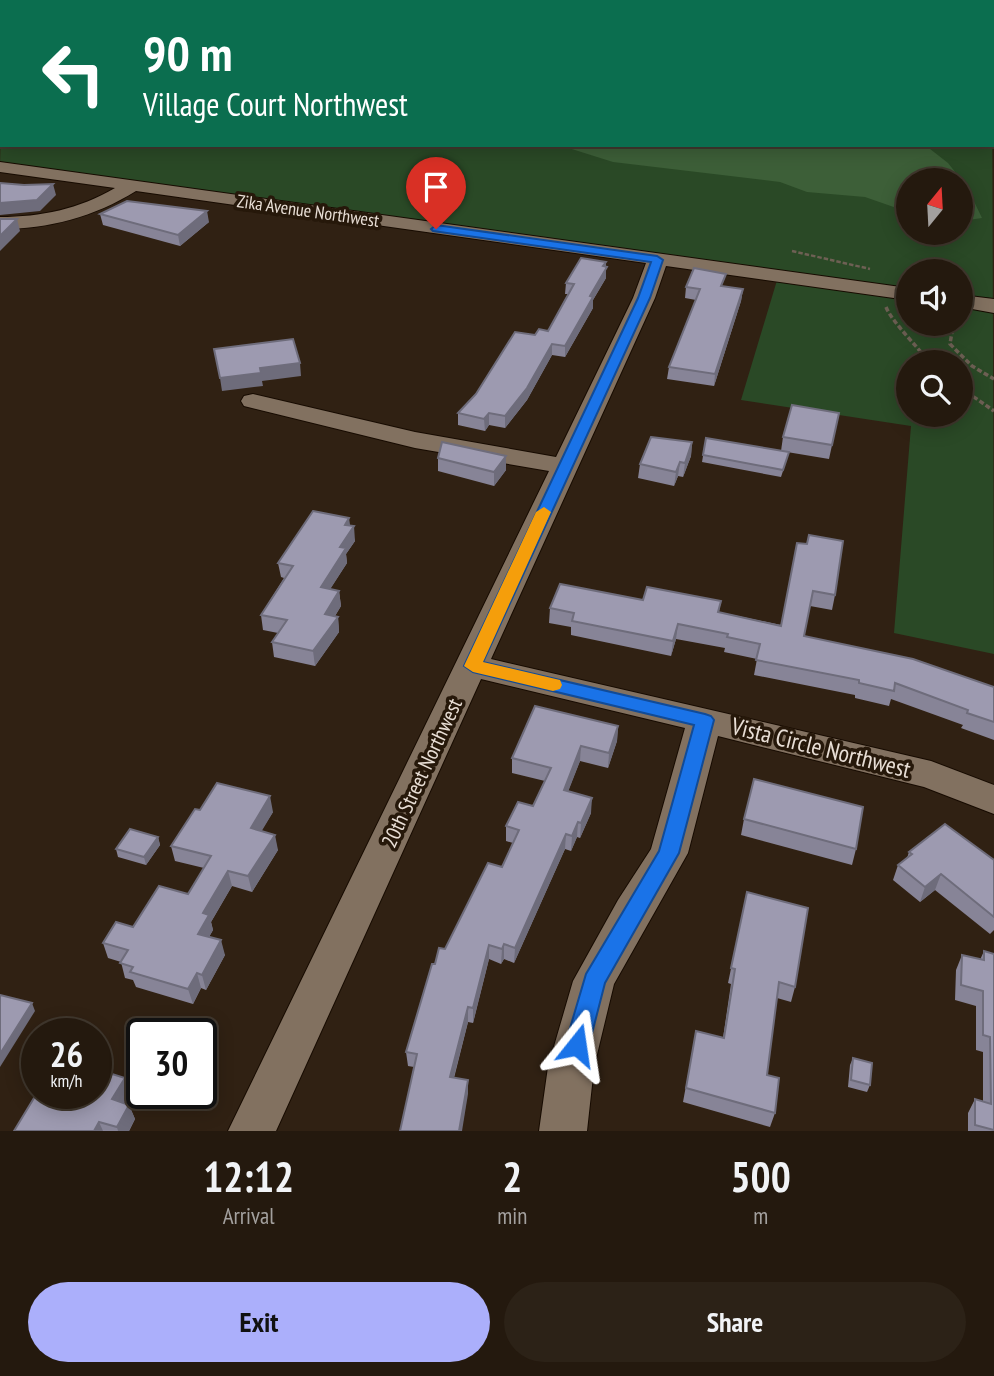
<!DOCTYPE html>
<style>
:root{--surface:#24190e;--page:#2c2217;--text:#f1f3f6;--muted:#a3a09e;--line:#41382e;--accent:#abaffb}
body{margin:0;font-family:"PT Sans Narrow",sans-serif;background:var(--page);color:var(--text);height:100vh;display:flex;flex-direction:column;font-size:26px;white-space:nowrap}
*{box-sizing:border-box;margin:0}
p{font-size:23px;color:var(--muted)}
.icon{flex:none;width:38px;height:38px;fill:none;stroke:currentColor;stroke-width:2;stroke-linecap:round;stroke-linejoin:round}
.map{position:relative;height:1131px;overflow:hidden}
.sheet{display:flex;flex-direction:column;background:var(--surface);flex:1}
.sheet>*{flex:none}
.guide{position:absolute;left:0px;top:0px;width:994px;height:147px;box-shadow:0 4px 18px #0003,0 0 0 2px var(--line);background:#0b6e4f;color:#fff;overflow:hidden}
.needle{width:46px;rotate:18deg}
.controls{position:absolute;left:896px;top:168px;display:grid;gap:14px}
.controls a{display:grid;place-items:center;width:77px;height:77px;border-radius:50%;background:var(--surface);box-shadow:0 4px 18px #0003,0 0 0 2px var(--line);font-size:35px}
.speed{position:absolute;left:21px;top:1018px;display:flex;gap:14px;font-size:35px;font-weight:700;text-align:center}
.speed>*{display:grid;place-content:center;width:91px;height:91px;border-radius:50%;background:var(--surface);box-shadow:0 4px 18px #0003,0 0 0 2px var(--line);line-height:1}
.speed small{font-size:18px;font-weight:400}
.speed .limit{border:4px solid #111;border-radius:10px;background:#fff;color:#111}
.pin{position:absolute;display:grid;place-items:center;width:60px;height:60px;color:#fff;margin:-72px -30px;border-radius:50% 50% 50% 0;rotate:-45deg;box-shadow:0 0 7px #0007}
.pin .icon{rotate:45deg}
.me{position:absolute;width:77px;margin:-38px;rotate:15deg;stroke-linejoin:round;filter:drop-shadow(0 0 5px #0008)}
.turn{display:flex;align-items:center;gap:24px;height:147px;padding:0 28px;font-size:32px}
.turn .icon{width:91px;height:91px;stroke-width:2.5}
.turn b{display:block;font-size:49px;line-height:60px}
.eta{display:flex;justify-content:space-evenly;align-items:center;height:119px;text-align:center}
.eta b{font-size:42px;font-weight:700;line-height:49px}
.button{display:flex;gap:14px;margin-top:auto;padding:14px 28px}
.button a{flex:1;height:80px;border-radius:42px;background:var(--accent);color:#111;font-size:28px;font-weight:700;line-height:80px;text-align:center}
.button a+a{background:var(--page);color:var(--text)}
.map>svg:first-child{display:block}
</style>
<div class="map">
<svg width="994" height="1131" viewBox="0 0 994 1131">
<rect width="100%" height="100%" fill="#302113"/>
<g fill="#2a4926" fill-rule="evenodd">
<path d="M 155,0 L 685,0 L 706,2 L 152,2 Z"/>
<path d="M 992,26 L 994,654 L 894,633 L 911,426 L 741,400 L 778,277 L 0,167 L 2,75 L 2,145 L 992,145 ZM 908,180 L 961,180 L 961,233 L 908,233 ZM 908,271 L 961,271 L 961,324 L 908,324 ZM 908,362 L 961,362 L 961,415 L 908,415 Z"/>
</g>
<path fill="#3d5f38" d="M 559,145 L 925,145 L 948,163 L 967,187 L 982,218 L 961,221 L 961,180 L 908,180 L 908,212 L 865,197 L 807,192 L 780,182 L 613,162 Z"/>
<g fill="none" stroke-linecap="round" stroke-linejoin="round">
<g stroke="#170b01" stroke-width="2">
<g id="minor">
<path d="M 979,0 L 994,0 L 994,3 L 978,2 Z"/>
<path d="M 0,162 L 908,288 L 908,300 L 666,266 L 655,298 L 491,659 L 931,761 L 994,785 L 994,814 L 924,787 L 718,736 L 688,853 L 614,984 L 594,1067 L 587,1131 L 539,1131 L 548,1067 L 573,981 L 618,900 L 651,849 L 685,728 L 481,679 L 276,1131 L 228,1131 L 549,471 L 415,448 L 244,406 L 241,401 L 244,396 L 253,394 L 415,432 L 556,457 L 633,298 L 646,263 L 136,191 C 94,217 49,229 0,229 L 0,217 C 41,217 79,209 115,188 L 0,172 Z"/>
<path d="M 961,295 L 994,299 L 994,313 L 961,307 Z"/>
</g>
</g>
<path stroke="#6e6054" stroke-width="2" stroke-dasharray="3.5 2" stroke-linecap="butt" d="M 292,2 L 296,0"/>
<path stroke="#6e6054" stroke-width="2.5" stroke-dasharray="4.5 2" stroke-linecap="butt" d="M 792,251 L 870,269"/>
<g stroke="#6e6054" stroke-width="3.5" stroke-dasharray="5 2.5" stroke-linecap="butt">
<path d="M 886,307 C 892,322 918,347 929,362"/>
<path d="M 957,324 L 953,326 L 950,344 L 972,366 L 994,379"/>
<path d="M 961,388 L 994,411"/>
</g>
<use href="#minor" fill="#827160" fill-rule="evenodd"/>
</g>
<g fill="#878497">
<path d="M 790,0 L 869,0 L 866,2 L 801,2 Z"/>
<path d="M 876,0 L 941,0 L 977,2 L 880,2 Z"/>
<path d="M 100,214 L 209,222 L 180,246 L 103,225 Z"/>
<path d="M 606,262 L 606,278 L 593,300 L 593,308 L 565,357 L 552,355 L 527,400 L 505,428 L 489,425 L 485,431 L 458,425 L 458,413 L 535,335 L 548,331 L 568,294 L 565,294 L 566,283 Z"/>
<path d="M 724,286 L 743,289 L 741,301 L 714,386 L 667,379 L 669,367 L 696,300 L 685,298 L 686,287 Z"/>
<path d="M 839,413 L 829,459 L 781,451 L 783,437 Z"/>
<path d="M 706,438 L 787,459 L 781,477 L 702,462 Z"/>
<path d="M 692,442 L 691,456 L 683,477 L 678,476 L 674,486 L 638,478 L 640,464 Z"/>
<path d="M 438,458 L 506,470 L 494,486 L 438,471 Z"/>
<path d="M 350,526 L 355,541 L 346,554 L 347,563 L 330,589 L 339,591 L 341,606 L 335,616 L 338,617 L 339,632 L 315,666 L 274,657 L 272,642 L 278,633 L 263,630 L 261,615 L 284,578 L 281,577 L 278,563 Z"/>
<path d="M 797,543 L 835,595 L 832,610 L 810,606 L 804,636 L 994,687 L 994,740 L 961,728 L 963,725 L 891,699 L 889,706 L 855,698 L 855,695 L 754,675 L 757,659 L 724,652 L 725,648 L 676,639 L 671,656 L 571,635 L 571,627 L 549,623 L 550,608 L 643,600 L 721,601 L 719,612 L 781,625 Z"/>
<path d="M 618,726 L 617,741 L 608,768 L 580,761 L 568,791 L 591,813 L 580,838 L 577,837 L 571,851 L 565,849 L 514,963 L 504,959 L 501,964 L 489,959 L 473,1023 L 468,1022 L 454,1078 L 468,1080 L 468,1094 L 414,1067 L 408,1066 L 406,1052 L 435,964 L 502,867 L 513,843 L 506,841 L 506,826 L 533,806 L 545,781 L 512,773 L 512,758 Z"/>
<path d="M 200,810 L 273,812 L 261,831 L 278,850 L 252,892 L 232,886 L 211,922 L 213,930 L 209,937 L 225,955 L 206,990 L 201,988 L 193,1004 L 136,987 L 133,980 L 125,978 L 121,962 L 108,958 L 103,943 L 133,927 L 188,894 L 204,868 L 175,861 L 171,846 Z"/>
<path d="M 744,819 L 856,849 L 852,865 L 741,835 Z"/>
<path d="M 158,837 L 160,845 L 146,865 L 118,857 L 116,849 Z"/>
<path d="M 909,852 L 994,860 L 994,930 L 990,934 L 935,890 L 920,902 L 893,880 L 898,865 L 907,858 Z"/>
<path d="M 747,892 L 795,987 L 791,1002 L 777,998 L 767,1075 L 775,1113 L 770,1127 L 683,1102 L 696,1031 L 723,1038 L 731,984 L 728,983 Z"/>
<path d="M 984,951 L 994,954 L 994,1131 L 968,1131 L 968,1113 L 975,1099 L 983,1101 L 983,1052 L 976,1050 L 976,1006 L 955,1000 L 956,970 L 962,955 L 980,960 Z"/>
<path d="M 853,1058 L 870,1085 L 867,1092 L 848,1087 L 850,1065 Z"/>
<path d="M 125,1078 L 130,1092 L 124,1103 L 129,1105 L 135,1119 L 129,1131 L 14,1131 Z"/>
</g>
<g fill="#6e6c7b">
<path d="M 854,0 L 869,0 L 866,2 L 854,2 Z"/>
<rect x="916" y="0" width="22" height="2"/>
<path d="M 2,25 L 2,34 L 0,35 L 0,26 Z"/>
<path d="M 53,184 L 56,195 L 40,211 L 0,215 L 0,203 Z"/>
<path d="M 207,211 L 209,222 L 180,246 L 178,235 Z"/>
<path d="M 17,219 L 20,231 L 0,251 L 0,236 Z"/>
<path d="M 606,262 L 606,278 L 593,300 L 593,308 L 565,357 L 565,346 Z"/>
<path d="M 743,289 L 741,301 L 714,386 L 715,374 Z"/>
<path d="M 552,344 L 552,355 L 527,400 L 505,428 L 505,416 Z"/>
<path d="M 300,363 L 301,376 L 262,381 L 263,386 L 222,391 L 220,378 L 260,368 Z"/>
<path d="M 489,413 L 489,425 L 485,431 L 484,419 Z"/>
<path d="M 692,442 L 691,456 L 683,477 L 685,463 Z"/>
<path d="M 506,456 L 506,470 L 494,486 L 494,472 Z"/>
<path d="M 680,462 L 678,476 L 674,486 L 676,472 Z"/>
<path d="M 349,518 L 351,531 L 354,526 L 355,541 L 346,554 L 347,563 L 322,602 L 321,587 L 340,547 L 345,525 Z"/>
<path d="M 339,591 L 341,606 L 327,629 L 325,614 Z"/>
<path d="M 338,617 L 339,632 L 315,666 L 313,651 Z"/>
<path d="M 678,624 L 676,639 L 671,656 L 673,641 Z"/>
<path d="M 618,726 L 617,741 L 608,768 L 609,753 Z"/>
<path d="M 581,746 L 580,761 L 563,805 L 564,790 Z"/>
<path d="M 270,796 L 273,812 L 254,844 L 251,828 Z"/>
<path d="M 592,798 L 591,813 L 580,838 L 581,823 Z"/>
<path d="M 578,822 L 577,837 L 571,851 L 572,836 Z"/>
<path d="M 566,834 L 565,849 L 514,963 L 515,948 Z"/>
<path d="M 275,835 L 278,850 L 252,892 L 248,876 Z"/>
<path d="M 158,837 L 160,845 L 146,865 L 144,857 Z"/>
<path d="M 228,871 L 232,886 L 211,922 L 213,930 L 202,949 L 198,934 L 203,913 Z"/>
<path d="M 941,874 L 935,890 L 920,902 L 925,887 Z"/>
<path d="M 221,940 L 225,955 L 206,990 L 202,975 Z"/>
<path d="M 504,944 L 504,959 L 501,964 L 502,949 Z"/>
<path d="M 489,945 L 489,959 L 473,1023 L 473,1008 Z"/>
<path d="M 197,973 L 201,988 L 193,1004 L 188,989 Z"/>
<path d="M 32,1003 L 35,1011 L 0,1067 L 0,1054 Z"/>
<path d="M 468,1007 L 468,1022 L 450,1092 L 450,1077 Z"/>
<path d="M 125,1078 L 130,1092 L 118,1114 L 112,1099 Z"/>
<path d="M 468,1080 L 468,1094 L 462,1131 L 459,1131 Z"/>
<path d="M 129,1105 L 135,1119 L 129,1131 L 118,1131 L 117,1127 Z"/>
<path d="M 99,1122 L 103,1131 L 94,1131 Z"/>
</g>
<g fill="#9d9ab0" stroke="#6e6c7b" stroke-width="2">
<path d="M 0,0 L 81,0 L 80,2 L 3,2 Z"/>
<path d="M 941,0 L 977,0 L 977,2 Z"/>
<path d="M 2,11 L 2,25 L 0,26 L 0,12 Z"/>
<path d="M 0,183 L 24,185 L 53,184 L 37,200 L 0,203 Z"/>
<path d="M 127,201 L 207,211 L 178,235 L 100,214 Z"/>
<path d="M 0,219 L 17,219 L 0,236 Z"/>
<path d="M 581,258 L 606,262 L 603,266 L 607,267 L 590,296 L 593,297 L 565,346 L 552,344 L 527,388 L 505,416 L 489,413 L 484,419 L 458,413 L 476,394 L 515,332 L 535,335 L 539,329 L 548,331 L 574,284 L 566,283 Z"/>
<path d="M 694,268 L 726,274 L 721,286 L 743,289 L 715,374 L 669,367 L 700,289 L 686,287 Z"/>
<path d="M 293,339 L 300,363 L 260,368 L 261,373 L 220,378 L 214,349 Z"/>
<path d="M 792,405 L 839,413 L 832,445 L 783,437 Z"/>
<path d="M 651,437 L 692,442 L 685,463 L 680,462 L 676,472 L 640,464 Z"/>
<path d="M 706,438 L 789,452 L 783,470 L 703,455 Z"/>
<path d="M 442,442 L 506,456 L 494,472 L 438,458 Z"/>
<path d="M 313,511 L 349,518 L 345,525 L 354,526 L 340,547 L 346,548 L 321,587 L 339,591 L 325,614 L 338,617 L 313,651 L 272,642 L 287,620 L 261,615 L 293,566 L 278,563 Z"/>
<path d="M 809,535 L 843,541 L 835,595 L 813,591 L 804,636 L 913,659 L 994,687 L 994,722 L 967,713 L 968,710 L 895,683 L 894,691 L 859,683 L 859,680 L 756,660 L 760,644 L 727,637 L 728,634 L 678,624 L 673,641 L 572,621 L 574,613 L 550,608 L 560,584 L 643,600 L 647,587 L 721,601 L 718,612 L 781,626 L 797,543 L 807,544 Z"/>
<path d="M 535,706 L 618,726 L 609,753 L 581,746 L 564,790 L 592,798 L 581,823 L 578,822 L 572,836 L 566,834 L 515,948 L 504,944 L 502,949 L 489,945 L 473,1008 L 468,1007 L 450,1077 L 468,1080 L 459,1131 L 400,1131 L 417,1054 L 406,1052 L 432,964 L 435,964 L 439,948 L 445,949 L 488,863 L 502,867 L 519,830 L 506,826 L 518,802 L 533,806 L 551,768 L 512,758 Z"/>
<path d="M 754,779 L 863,807 L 856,849 L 744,819 Z"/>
<path d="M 217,783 L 270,796 L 251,828 L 275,835 L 248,876 L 228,871 L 203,913 L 209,915 L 198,934 L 221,940 L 202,975 L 197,973 L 188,989 L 130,972 L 133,967 L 120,963 L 128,950 L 103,943 L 116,922 L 133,927 L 159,886 L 188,894 L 211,856 L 171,846 L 195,809 L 200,810 Z"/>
<path d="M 945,824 L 994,860 L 994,917 L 941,874 L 925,887 L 898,865 L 912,854 L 909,852 Z"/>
<path d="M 130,829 L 158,837 L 144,857 L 116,849 Z"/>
<path d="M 747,892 L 808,908 L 795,987 L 779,982 L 767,1075 L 779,1078 L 775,1113 L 686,1088 L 696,1031 L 724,1038 L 735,969 L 731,968 Z"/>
<path d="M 984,951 L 994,954 L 994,1130 L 975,1125 L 975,1099 L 991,1104 L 990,1037 L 983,1035 L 983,991 L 961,985 L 962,955 L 984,960 Z"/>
<path d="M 0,995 L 32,1003 L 0,1054 Z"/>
<path d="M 853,1058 L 872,1063 L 870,1085 L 851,1080 Z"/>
<path d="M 96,1069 L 125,1078 L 112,1099 L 129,1105 L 117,1127 L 99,1122 L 94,1131 L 14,1131 L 37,1093 L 37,1094 L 96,1094 Z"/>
</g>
<path fill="#1a73e8" stroke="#114b97" stroke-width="2" d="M 436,225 L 657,256 L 663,260 L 650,298 L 483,662 L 705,714 L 711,716 L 714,720 L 679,853 L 605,983 L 589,1045 L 585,1053 L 577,1057 L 568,1053 L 565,1045 L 586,974 L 659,851 L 694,725 L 473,672 L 464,666 L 638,298 L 651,262 L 433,231 L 431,229 Z"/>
<path fill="#f59e0b" d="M 544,507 L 551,512 L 483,662 L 560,680 L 562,685 L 560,689 L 553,691 L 473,672 L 464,666 L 536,512 Z"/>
<g text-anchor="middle" stroke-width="7" stroke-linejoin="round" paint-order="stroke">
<g font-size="18" fill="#e8ded5" stroke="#26180a">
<text transform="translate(308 211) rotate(8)" y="6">Zika Avenue Northwest</text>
</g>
<g font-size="21" fill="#e8ded5" stroke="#26180a">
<text transform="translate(422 773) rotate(-65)" y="7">20th Street Northwest</text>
</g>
<g font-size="24" fill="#e8ded5" stroke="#26180a">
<text transform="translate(821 748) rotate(14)" y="8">Vista Circle Northwest</text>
</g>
</g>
</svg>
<div class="controls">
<a><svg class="needle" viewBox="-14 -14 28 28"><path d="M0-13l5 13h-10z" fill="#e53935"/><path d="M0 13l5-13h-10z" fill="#a3a09e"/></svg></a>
<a><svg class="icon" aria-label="sound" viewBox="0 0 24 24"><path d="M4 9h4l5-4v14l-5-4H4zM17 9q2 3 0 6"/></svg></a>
<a><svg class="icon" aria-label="search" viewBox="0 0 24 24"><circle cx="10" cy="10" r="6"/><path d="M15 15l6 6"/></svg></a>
</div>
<div class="speed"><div>26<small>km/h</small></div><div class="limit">30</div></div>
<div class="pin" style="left:436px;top:229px;background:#d93025"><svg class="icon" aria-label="arrive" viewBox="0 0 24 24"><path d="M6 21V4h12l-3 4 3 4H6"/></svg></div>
<svg class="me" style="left:577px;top:1045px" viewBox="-20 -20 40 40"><path d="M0-17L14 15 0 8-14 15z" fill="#1a73e8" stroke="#fff" stroke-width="4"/></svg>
<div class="guide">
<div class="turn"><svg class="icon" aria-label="left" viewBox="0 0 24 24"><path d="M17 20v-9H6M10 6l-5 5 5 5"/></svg><div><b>90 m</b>Village Court Northwest</div></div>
</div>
</div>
<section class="sheet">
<div class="eta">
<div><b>12:12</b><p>Arrival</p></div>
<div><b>2</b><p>min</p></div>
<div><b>500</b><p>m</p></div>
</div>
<div class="button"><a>Exit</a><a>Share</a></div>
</section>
